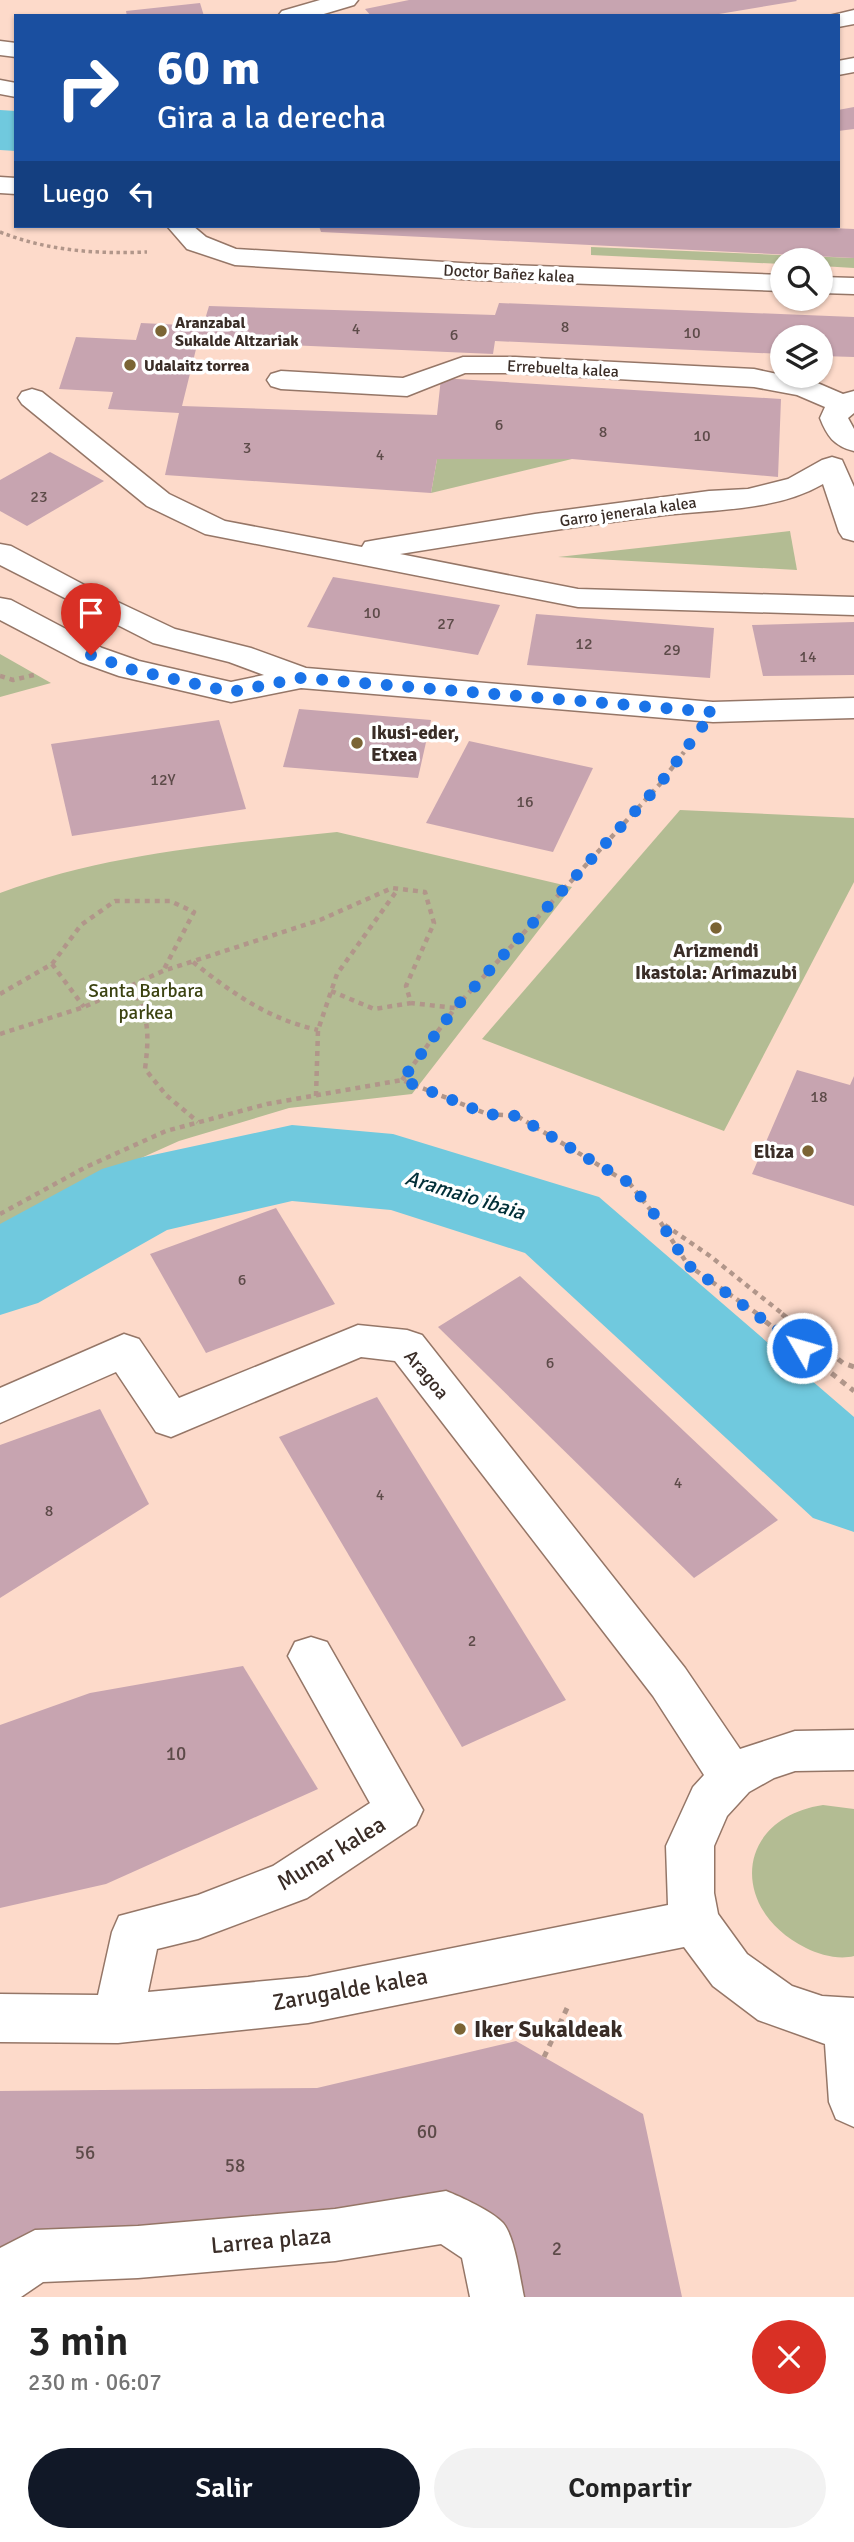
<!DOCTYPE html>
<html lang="es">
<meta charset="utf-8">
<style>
:root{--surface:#fff;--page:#f2f2f2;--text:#222;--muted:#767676;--accent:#111827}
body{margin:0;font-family:Signika,sans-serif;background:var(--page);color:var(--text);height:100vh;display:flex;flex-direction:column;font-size:26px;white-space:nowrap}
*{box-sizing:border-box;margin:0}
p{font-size:23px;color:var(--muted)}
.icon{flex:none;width:38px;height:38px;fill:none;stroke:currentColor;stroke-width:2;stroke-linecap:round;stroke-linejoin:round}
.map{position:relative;height:2297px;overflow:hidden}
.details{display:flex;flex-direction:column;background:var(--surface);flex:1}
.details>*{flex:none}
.top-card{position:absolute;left:14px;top:14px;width:826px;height:214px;border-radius:0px;box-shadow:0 2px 5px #0004;background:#1a4fa0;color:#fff;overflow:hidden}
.buttons{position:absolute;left:770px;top:248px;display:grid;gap:14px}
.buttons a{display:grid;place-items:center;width:63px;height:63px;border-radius:50%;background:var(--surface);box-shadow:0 2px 5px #0004;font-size:35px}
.pin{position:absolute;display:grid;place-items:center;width:60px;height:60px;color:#fff;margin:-72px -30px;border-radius:50% 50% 50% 0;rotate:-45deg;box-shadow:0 0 7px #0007}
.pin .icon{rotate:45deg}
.me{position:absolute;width:77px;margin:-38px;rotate:308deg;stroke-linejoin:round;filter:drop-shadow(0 0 5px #0008)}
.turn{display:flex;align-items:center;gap:24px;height:147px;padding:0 28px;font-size:32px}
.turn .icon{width:91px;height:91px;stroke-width:2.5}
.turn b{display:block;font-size:49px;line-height:60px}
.then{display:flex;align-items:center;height:66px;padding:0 28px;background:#0003;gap:14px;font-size:26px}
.round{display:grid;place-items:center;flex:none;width:74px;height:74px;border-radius:37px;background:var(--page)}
.headline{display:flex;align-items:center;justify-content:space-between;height:119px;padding:0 28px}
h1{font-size:42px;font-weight:600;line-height:52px}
.action{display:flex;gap:14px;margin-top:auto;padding:14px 28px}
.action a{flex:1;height:80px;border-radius:42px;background:var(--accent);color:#fff;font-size:28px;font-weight:600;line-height:80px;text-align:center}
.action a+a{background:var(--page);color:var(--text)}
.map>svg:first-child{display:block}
</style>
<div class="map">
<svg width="854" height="2297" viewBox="0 0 854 2297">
<rect width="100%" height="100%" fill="#fddaca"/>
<g fill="#b3bc93">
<path d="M 591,247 L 854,258 L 854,268 L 821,266 L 821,261 L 782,261 L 782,264 L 591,255 Z"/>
<path d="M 437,459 L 572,459 L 431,493 Z"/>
<path d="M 790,531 L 797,570 L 558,557 Z"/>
<path d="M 0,654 L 51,683 L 0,697 Z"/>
<path d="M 680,810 L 854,818 L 854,882 L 724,1131 L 482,1039 Z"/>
<path d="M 337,832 L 572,887 L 412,1094 L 289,1108 L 179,1141 L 81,1185 L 0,1231 L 0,893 C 107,853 224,844 337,832 Z"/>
<path d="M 823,1805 L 854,1809 L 854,1956 C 839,1960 820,1955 806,1948 C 730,1911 733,1819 823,1805 Z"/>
</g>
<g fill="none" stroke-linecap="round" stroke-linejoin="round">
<g fill="#70c9de" fill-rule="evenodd">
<path d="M 0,110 L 16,111 L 16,151 L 0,150 Z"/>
<path d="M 292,1125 L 393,1134 L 599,1197 L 854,1417 L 854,1532 L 813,1518 L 525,1253 L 391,1210 L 292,1201 L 167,1230 L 38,1303 L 0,1315 L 0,1224 L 102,1169 L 139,1158 Z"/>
</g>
</g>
<g fill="#c7a4b0">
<path d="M 409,0 L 796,0 L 797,1 L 707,16 L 371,16 L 365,9 Z"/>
<path d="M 200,3 L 204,16 L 127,16 L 126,11 Z"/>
<path d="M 854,107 L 854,129 L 838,131 L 838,110 Z"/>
<path d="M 319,226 L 784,226 L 854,229 L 854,258 L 321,232 Z"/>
<path d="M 499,303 L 854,317 L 854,357 L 821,356 L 821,338 L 782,338 L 782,354 L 495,341 L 493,354 L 198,341 L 182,406 L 437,415 L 441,378 L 781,399 L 778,477 L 572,459 L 437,459 L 431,493 L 165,475 L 179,413 L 108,409 L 113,392 L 59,389 L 76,337 L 136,340 L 141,323 L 203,326 L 209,306 L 495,315 Z"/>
<path d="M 50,452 L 104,481 L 27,526 L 0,511 L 0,480 Z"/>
<path d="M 333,577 L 500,605 L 478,655 L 307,627 Z"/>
<path d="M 536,614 L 714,628 L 710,678 L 527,665 Z"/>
<path d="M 854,622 L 854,675 L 763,676 L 752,625 Z"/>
<path d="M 299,709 L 431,720 L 418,778 L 283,767 Z"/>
<path d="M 219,720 L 246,809 L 72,836 L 51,744 Z"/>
<path d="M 469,741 L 593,768 L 553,852 L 426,823 Z"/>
<path d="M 797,1070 L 850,1085 L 854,1076 L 854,1206 L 752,1174 Z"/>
<path d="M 276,1208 L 335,1304 L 206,1353 L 150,1254 Z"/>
<path d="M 520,1276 L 778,1520 L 694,1578 L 438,1327 Z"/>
<path d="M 377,1397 L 566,1700 L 462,1747 L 279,1437 Z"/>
<path d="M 100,1409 L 149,1504 L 0,1598 L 0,1445 Z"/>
<path d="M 243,1666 L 318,1789 L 106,1884 L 0,1908 L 0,1725 L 90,1693 Z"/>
<path d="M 516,2041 L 643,2114 L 682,2297 L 497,2297 L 464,2228 L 0,2280 L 0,2091 L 317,2088 Z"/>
</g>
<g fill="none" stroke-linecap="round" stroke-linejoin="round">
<g stroke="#957667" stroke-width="3">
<g id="minor">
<path d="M 320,0 L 358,0 L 354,5 L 317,16 L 278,16 L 282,11 Z"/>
<path d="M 854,10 L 854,24 L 838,27 L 838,16 L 829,16 Z"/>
<path d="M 0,41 L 16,43 L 16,57 L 0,55 Z"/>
<path d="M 854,58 L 854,72 L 838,75 L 838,61 Z"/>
<path d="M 0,80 L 16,83 L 16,97 L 0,94 Z"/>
<path d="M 0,177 L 16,178 L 16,194 L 0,193 Z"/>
<path d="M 167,226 L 193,226 L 206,237 L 236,249 L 477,264 L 782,275 L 782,291 L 477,280 L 235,265 L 187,249 Z"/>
<path d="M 821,277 L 854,278 L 854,294 L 821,293 Z"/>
<path d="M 463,357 L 515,357 L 754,369 L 815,382 L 843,394 L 854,391 L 854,413 L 848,418 L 854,429 L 854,451 C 834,446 827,436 820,418 L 825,407 L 797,395 L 754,387 L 515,373 L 465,373 L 407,396 L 281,389 L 271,386 L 267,380 L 271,374 L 281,371 L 403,378 Z"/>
<path d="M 32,389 L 42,392 L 169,494 L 225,521 L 362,547 L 365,542 L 376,540 L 535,514 L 709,491 L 748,489 L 788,479 L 822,460 L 832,457 L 842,460 L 854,487 L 854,541 L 843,538 L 839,532 L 823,484 C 775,512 712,509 657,516 C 571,527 486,540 400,554 L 578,589 L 854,597 L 854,615 L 578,607 L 205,534 L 147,506 L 22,404 L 18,398 L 22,392 Z"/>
<path d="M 0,544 L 11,546 L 105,596 L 175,629 L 251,648 L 306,668 L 713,702 L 854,698 L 854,718 L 713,722 L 301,688 L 231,702 L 119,676 L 80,662 L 0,620 L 0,598 L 11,600 L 102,648 L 139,661 L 231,682 L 264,675 L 229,662 L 153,643 L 0,565 Z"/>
<path d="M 358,1325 L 407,1330 L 422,1335 L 685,1668 L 740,1749 L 795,1731 L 854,1730 L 854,1770 L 795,1771 L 774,1778 L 749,1792 L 727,1816 L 714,1846 L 714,1893 L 718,1914 L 747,1954 L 792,1986 L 822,1996 L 854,1998 L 854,2127 L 836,2119 L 829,2102 L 825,2044 L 758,2020 L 713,1986 L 684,1947 L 308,2023 L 118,2043 L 0,2042 L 0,1994 L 98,1995 L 112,1932 L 119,1916 L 198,1895 L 273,1866 L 370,1803 L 288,1656 L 295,1642 L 311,1637 L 327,1642 L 423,1810 L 416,1825 L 307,1898 L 198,1939 L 157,1949 L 148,1992 L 308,1977 L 668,1905 L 666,1846 L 693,1787 L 704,1775 L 653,1696 L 395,1361 L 361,1357 L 171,1437 L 156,1432 L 116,1372 L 0,1423 L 0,1388 L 124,1334 L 139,1339 L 179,1398 Z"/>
<path d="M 446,2191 C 461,2197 492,2211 503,2223 C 515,2237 520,2279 524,2297 L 470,2297 L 462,2258 L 441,2244 L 335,2261 L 138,2278 L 43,2282 L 21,2297 L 0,2297 L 0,2248 L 35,2230 L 138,2226 L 335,2209 Z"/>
</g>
</g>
<path stroke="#b1968a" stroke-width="3.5" stroke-dasharray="3.5 3.5" stroke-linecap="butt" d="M 0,232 C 48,251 96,254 147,252"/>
<g stroke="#b1968a" stroke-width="4.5" stroke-dasharray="5 5" stroke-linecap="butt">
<path d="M 0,676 L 13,680 L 38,674"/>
<path d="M 193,962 C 232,993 268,1019 318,1030"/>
<path d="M 52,964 L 84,1007"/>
<path d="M 131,987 C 150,1014 149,1037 145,1069 L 166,1095 L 198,1122"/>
<path d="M 331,991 L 374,1009 L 411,1003"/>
<path d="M 0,994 L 52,964 L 81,925 L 115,901 L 170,901 L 194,912 L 163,971"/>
<path d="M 0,1034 L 84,1007 L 163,971 L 320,920 L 392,888 L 425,892 L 434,923 L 406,986 L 411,1003 L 455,1008"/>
<path d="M 402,1080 L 455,1008 L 660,784 L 684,752"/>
<path d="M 316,1096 L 318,1030 L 337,974 L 398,889"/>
<path d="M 0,1214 L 86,1167 L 166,1131 L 267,1104 L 402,1080 L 487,1114 L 517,1116 L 630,1184 L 661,1223 L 688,1265 L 759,1315"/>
<path d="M 665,1225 L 710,1256 L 784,1315"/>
</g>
<g stroke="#b1968a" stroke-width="5" stroke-dasharray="6 6" stroke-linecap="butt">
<path d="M 756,1314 L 854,1391"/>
<path d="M 782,1314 L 843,1363 L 854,1367"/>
<path d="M 544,2057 L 569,2004"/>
</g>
<use href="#minor" fill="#fff" fill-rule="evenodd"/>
</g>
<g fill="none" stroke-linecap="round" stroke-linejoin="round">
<path stroke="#1a73e8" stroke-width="12" stroke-dasharray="0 21.6" d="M 91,655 L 130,669 L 231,692 L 301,678 L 713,712 L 660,784 L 455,1008 L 402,1080 L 487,1114 L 517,1116 L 631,1184 L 661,1223 L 688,1265 L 802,1348"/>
</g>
<g fill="#7b6434" stroke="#fff" stroke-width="2.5">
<circle cx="161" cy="331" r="7"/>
<circle cx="130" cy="365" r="7"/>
<circle cx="357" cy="743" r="7"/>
<circle cx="716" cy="928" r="7"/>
<circle cx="808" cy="1151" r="7"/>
<circle cx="460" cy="2029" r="7"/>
</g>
<g text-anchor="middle" stroke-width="7" stroke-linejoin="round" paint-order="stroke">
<g font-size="16" fill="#3a2d27" stroke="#fff">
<text transform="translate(509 273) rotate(3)" y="6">Doctor Bañez kalea</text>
<text transform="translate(563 368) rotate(3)" y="6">Errebuelta kalea</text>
<text transform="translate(628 511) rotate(-8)" y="6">Garro jenerala kalea</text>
</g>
<g font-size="16" font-weight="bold" fill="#3a2d27" stroke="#fff" text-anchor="start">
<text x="175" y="328">Aranzabal<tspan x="175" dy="18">Sukalde Altzariak</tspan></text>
<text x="144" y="371">Udalaitz torrea</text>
</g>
<g font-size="16" fill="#5d4b49">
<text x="565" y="332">8</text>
<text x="356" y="334">4</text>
<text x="692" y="338">10</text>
<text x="454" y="340">6</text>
<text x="499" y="430">6</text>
<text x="603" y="437">8</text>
<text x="702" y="441">10</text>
<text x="247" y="453">3</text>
<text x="380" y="460">4</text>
<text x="39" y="502">23</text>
<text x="372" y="618">10</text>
<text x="446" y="629">27</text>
<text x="584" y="649">12</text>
<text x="672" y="655">29</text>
<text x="808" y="662">14</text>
<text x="163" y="785">12Y</text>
<text x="525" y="807">16</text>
<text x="819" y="1102">18</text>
<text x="242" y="1285">6</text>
<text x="550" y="1368">6</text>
<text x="678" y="1488">4</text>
<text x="380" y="1500">4</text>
<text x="49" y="1516">8</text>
<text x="472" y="1646">2</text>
</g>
<g font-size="19" font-weight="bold" fill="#3a2d27" stroke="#fff" text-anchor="start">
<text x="371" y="739">Ikusi-eder,<tspan x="371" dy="22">Etxea</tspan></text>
<text x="716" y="957" text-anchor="middle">Arizmendi<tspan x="716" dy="22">Ikastola: Arimazubi</tspan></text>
<text x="794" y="1158" text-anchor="end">Eliza</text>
</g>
<g font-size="19" fill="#3c4311" stroke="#fff">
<text x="146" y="997">Santa Barbara<tspan x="146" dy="22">parkea</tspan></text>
</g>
<g font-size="19" fill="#3a2d27" stroke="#fff">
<text transform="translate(427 1374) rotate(50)" y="7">Aragoa</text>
</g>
<g font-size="19" fill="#5d4b49">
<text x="176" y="1760">10</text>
<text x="427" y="2138">60</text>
<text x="85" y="2159">56</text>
<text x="235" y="2172">58</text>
<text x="557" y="2255">2</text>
</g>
<g font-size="21" font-style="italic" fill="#022f38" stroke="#fff">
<text transform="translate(465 1195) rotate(17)" y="7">Aramaio ibaia</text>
</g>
<g font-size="23" fill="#3a2d27" stroke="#fff">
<text transform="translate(331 1853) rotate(-31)" y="8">Munar kalea</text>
<text transform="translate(350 1989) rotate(-10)" y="8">Zarugalde kalea</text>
<text transform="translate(271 2240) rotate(-5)" y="8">Larrea plaza</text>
</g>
<g font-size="23" font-weight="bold" fill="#3a2d27" stroke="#fff" text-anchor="start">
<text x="474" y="2037">Iker Sukaldeak</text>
</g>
</g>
</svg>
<div class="buttons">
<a><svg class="icon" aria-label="search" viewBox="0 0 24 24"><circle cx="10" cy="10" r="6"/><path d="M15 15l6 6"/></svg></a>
<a><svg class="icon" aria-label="layers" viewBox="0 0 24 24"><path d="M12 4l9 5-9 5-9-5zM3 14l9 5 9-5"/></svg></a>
</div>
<div class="pin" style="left:91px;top:655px;background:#d93025"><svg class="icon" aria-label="arrive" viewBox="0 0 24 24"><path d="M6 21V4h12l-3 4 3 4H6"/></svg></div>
<svg class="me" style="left:802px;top:1348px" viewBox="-20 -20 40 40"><circle r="17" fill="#1a73e8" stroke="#fff" stroke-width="3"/><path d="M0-11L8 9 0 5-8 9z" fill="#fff"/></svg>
<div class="top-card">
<div class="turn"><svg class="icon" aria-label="right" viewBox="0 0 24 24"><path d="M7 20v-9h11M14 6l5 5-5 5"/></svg><div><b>60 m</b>Gira a la derecha</div></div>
<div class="then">Luego<svg class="icon" aria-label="left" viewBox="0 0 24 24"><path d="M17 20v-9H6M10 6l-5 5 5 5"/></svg></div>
</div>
</div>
<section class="details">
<div class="headline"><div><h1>3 min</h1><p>230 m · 06:07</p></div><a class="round" style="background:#d93025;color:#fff"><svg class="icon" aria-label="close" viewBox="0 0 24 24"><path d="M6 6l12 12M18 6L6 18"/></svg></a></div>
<div class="action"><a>Salir</a><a>Compartir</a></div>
</section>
